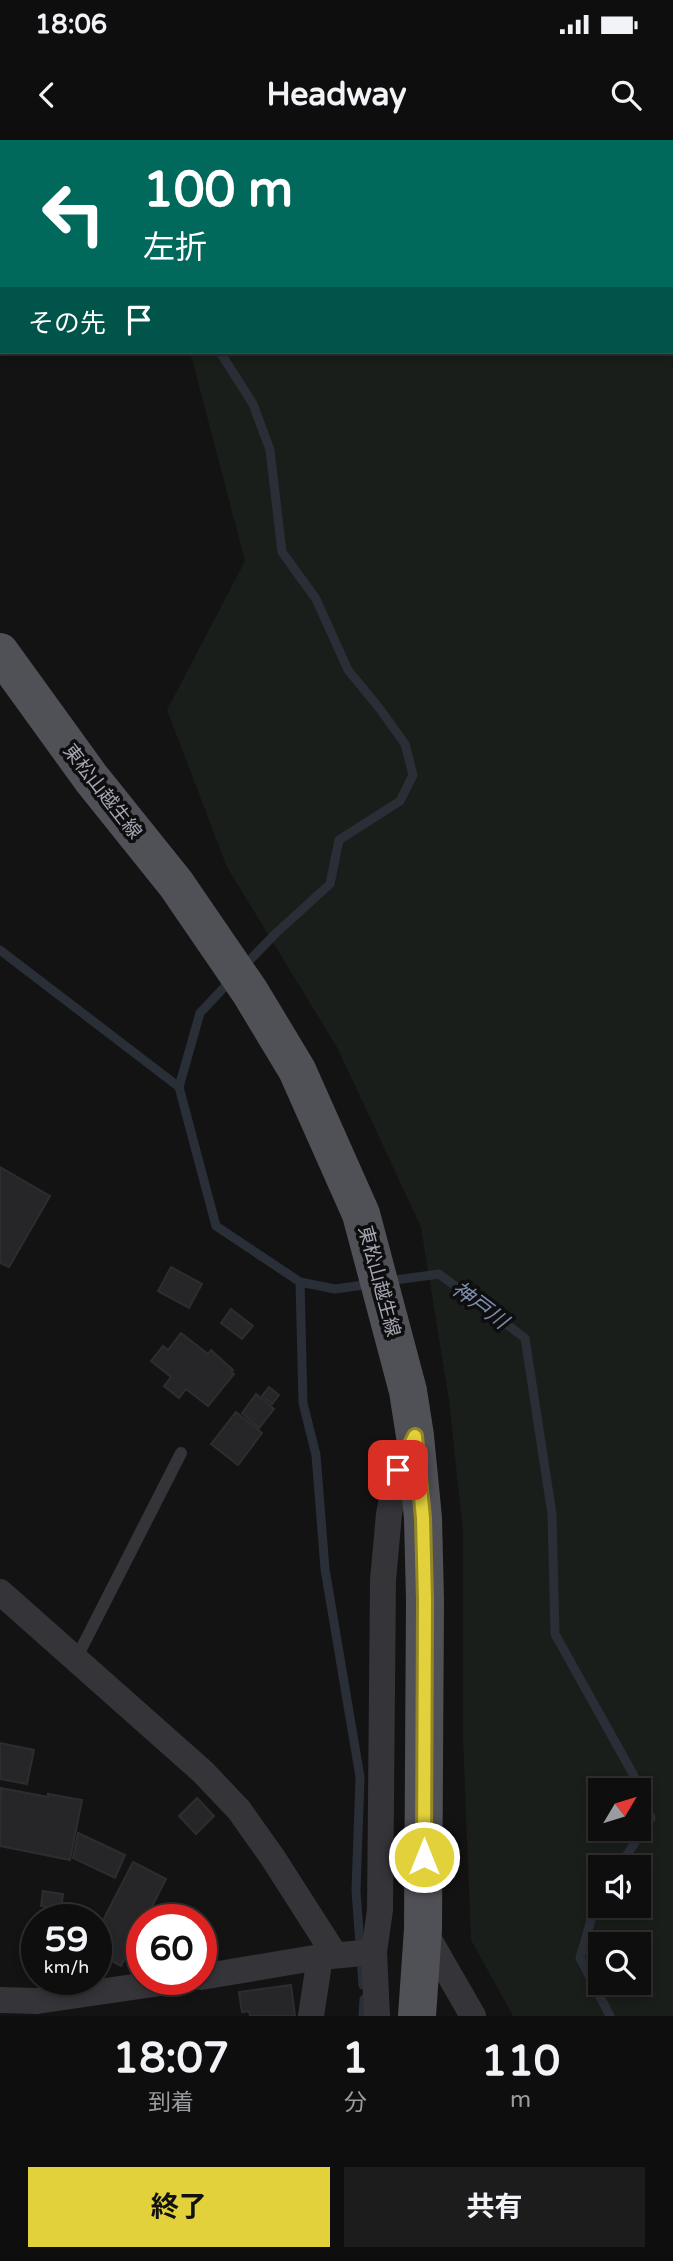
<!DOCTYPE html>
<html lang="ja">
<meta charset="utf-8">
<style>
:root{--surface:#0e0e0f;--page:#1c1c1d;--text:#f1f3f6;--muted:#9b9c9e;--line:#2e2e2f;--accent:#e3d13b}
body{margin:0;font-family:"Varela Round","Noto Sans JP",sans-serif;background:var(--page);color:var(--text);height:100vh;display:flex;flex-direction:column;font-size:26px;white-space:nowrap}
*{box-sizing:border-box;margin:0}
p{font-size:23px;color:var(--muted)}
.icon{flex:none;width:38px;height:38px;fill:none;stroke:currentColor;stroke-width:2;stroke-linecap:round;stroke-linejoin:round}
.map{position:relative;height:1876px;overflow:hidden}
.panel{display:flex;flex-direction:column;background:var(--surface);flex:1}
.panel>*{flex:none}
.top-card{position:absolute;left:0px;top:0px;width:674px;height:214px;box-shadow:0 4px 10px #0003,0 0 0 2px var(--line);background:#00695c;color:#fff;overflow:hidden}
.needle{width:46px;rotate:52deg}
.controls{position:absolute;left:588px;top:1638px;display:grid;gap:14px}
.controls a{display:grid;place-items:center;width:63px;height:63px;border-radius:0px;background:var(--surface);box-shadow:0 4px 10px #0003,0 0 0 2px var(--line);font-size:35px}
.speed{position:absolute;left:21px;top:1764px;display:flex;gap:14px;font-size:35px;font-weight:700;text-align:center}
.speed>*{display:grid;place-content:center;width:91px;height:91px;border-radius:50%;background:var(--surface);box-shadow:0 4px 10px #0003,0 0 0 2px var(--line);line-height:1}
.speed small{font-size:18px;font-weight:400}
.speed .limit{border:10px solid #d22;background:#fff;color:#111}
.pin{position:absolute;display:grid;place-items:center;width:60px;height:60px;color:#fff;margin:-30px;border-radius:14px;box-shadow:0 4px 10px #0006}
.me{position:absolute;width:77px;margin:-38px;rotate:0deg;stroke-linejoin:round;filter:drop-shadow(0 0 5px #0008)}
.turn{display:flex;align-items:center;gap:24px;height:147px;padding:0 28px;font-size:32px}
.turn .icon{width:91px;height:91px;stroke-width:2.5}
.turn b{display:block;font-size:49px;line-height:60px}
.then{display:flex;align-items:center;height:66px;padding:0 28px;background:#0003;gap:14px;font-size:26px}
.eta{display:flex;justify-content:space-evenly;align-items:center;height:119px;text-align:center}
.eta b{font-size:42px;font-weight:700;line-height:49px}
.cta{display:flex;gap:14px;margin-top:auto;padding:14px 28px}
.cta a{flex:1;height:80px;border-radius:0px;background:var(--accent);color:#111;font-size:28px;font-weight:700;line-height:80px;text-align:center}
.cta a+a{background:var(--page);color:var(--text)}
.status{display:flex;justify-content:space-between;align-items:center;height:49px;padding:0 35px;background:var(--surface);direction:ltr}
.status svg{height:19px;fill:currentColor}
header{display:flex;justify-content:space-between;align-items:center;height:91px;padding:0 28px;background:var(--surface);font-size:32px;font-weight:700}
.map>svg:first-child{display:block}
</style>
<div class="status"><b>18:06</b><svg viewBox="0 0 49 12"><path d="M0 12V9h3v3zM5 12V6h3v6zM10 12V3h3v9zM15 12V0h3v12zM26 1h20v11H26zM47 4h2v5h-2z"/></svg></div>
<header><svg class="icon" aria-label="back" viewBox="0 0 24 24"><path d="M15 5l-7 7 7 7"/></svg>Headway<svg class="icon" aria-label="search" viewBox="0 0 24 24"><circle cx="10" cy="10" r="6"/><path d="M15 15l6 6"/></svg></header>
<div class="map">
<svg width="673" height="1876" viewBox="0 0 673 1876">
<rect width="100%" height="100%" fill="#131314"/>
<path fill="#191e1b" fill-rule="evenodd" d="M 0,0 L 673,0 L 673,1876 L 513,1876 L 471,1800 L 463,1599 L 463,1391 L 449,1260 L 421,1087 L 338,909 L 227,727 L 167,570 L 245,421 L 192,219 L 187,212 L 672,212 L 672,2 L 2,2 ZM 600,1650 L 639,1650 L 639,1689 L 600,1689 ZM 600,1727 L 639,1727 L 639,1766 L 600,1766 ZM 600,1804 L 639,1804 L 639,1843 L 600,1843 Z"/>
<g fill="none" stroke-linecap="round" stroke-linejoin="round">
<g stroke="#2a2e37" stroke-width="9">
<path d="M 171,0 L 172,2"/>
<path d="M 220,212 L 253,264 L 270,310 L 282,412 L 316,459 L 348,530 L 380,569 L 405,604 L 413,635 L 400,661 L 339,700 L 330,744 L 275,794 L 244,826"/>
<path d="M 0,810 L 179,947 L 216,1086 L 300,1142 L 335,1149 L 371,1144"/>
<path d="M 179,947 L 200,873 L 230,841"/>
<path d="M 388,1141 L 439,1134 L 525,1198 L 552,1374 L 555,1494 L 633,1634 L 651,1678 L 619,1727"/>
<path d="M 300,1142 L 303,1263 L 316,1315 L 325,1429 L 360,1637 L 356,1751 L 363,1845"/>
<path d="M 600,1757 L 596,1763 L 580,1818 L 610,1876"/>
<path d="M 363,1876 L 364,1859"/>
</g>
</g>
<g fill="#262628" stroke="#2d2d30" stroke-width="2">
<path d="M 0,1027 L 50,1056 L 9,1127 L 0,1123 Z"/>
<path d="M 171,1127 L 202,1144 L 189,1168 L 158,1151 Z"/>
<path d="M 231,1169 L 253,1186 L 242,1199 L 221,1183 Z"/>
<path d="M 181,1193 L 208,1214 L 211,1210 L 233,1230 L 231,1232 L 234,1234 L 208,1266 L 186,1249 L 179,1258 L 164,1246 L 171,1237 L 151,1221 L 163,1206 L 168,1210 Z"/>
<path d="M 269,1247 L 279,1255 L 272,1264 L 262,1256 Z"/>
<path d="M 256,1254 L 274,1269 L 259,1288 L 242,1273 Z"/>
<path d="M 236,1272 L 262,1293 L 238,1325 L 211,1304 Z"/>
<path d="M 0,1603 L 34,1610 L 27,1644 L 0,1639 Z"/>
<path d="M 1,1648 L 48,1657 L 48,1654 L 82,1660 L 70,1720 L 0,1706 Z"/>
<path d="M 197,1658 L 214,1676 L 196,1694 L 179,1676 Z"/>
<path d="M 78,1693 L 125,1715 L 115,1738 L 73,1718 Z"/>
<path d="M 133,1722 L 166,1739 L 145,1780 L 142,1780 L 142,1787 L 121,1826 L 96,1813 L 96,1794 Z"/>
<path d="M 43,1751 L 63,1754 L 61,1769 L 41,1766 Z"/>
<path d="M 96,1815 L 107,1820 L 99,1838 L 96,1837 Z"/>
<path d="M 291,1845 L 295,1876 L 250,1876 L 249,1871 L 242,1872 L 239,1852 Z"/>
</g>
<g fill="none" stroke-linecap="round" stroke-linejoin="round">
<path stroke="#343439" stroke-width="12" d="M 76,1519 L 181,1313"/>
<g stroke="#343439" stroke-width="26">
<path d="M 0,1452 L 203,1632 L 239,1670 L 273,1718 L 335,1815"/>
<path d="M 423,1789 L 473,1876"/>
<path d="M 374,1812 L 377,1876"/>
<path d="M 201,1837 L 320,1817 L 374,1812 L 380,1770 L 383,1440 L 389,1374 L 398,1330 L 414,1297"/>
<path d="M 0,1860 L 37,1861 L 188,1839"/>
<path d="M 311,1876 L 320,1817"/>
</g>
<path stroke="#505057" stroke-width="38" d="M 0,512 L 91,638 L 176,744 L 250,852 L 297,930 L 361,1074 L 408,1251 L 415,1296 L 423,1378 L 425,1460 L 423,1789 L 417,1876"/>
</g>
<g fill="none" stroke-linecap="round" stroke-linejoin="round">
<g stroke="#948826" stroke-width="18">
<path id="route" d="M 398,1330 L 415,1296 L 423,1378 L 425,1460 L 424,1717"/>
</g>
<use href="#route" stroke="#e3d13b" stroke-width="12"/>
</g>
<g text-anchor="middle" stroke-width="7" stroke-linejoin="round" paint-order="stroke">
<g font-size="19" fill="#a5a6b3" stroke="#0e0e0f">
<text transform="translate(103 651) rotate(52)" y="7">東松山越生線</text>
<text transform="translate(380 1141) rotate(75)" y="7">東松山越生線</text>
</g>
<g font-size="21" font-style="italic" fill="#7e8cac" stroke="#0e0e0f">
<text transform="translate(480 1165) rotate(37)" y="7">神戸川</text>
</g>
</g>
</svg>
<div class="controls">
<a><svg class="needle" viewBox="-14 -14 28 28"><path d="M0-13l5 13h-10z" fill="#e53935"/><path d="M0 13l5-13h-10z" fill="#9b9c9e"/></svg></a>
<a><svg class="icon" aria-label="sound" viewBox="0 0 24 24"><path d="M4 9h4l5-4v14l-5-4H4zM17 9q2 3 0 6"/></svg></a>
<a><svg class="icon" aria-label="search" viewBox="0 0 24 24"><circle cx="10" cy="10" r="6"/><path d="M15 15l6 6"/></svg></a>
</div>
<div class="speed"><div>59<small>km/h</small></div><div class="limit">60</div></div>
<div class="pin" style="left:398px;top:1330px;background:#d93025"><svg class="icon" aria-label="arrive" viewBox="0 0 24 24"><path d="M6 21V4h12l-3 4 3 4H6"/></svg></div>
<svg class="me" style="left:424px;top:1717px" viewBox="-20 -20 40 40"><circle r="17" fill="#e3d13b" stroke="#fff" stroke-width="3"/><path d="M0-11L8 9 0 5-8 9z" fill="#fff"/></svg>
<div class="top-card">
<div class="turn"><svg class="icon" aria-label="left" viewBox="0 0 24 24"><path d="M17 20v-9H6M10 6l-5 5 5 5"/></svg><div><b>100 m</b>左折</div></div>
<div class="then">その先<svg class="icon" aria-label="arrive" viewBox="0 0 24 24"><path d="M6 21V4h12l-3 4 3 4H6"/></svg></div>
</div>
</div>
<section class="panel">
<div class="eta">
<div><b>18:07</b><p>到着</p></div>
<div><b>1</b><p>分</p></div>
<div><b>110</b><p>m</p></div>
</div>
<div class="cta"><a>終了</a><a>共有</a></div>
</section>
